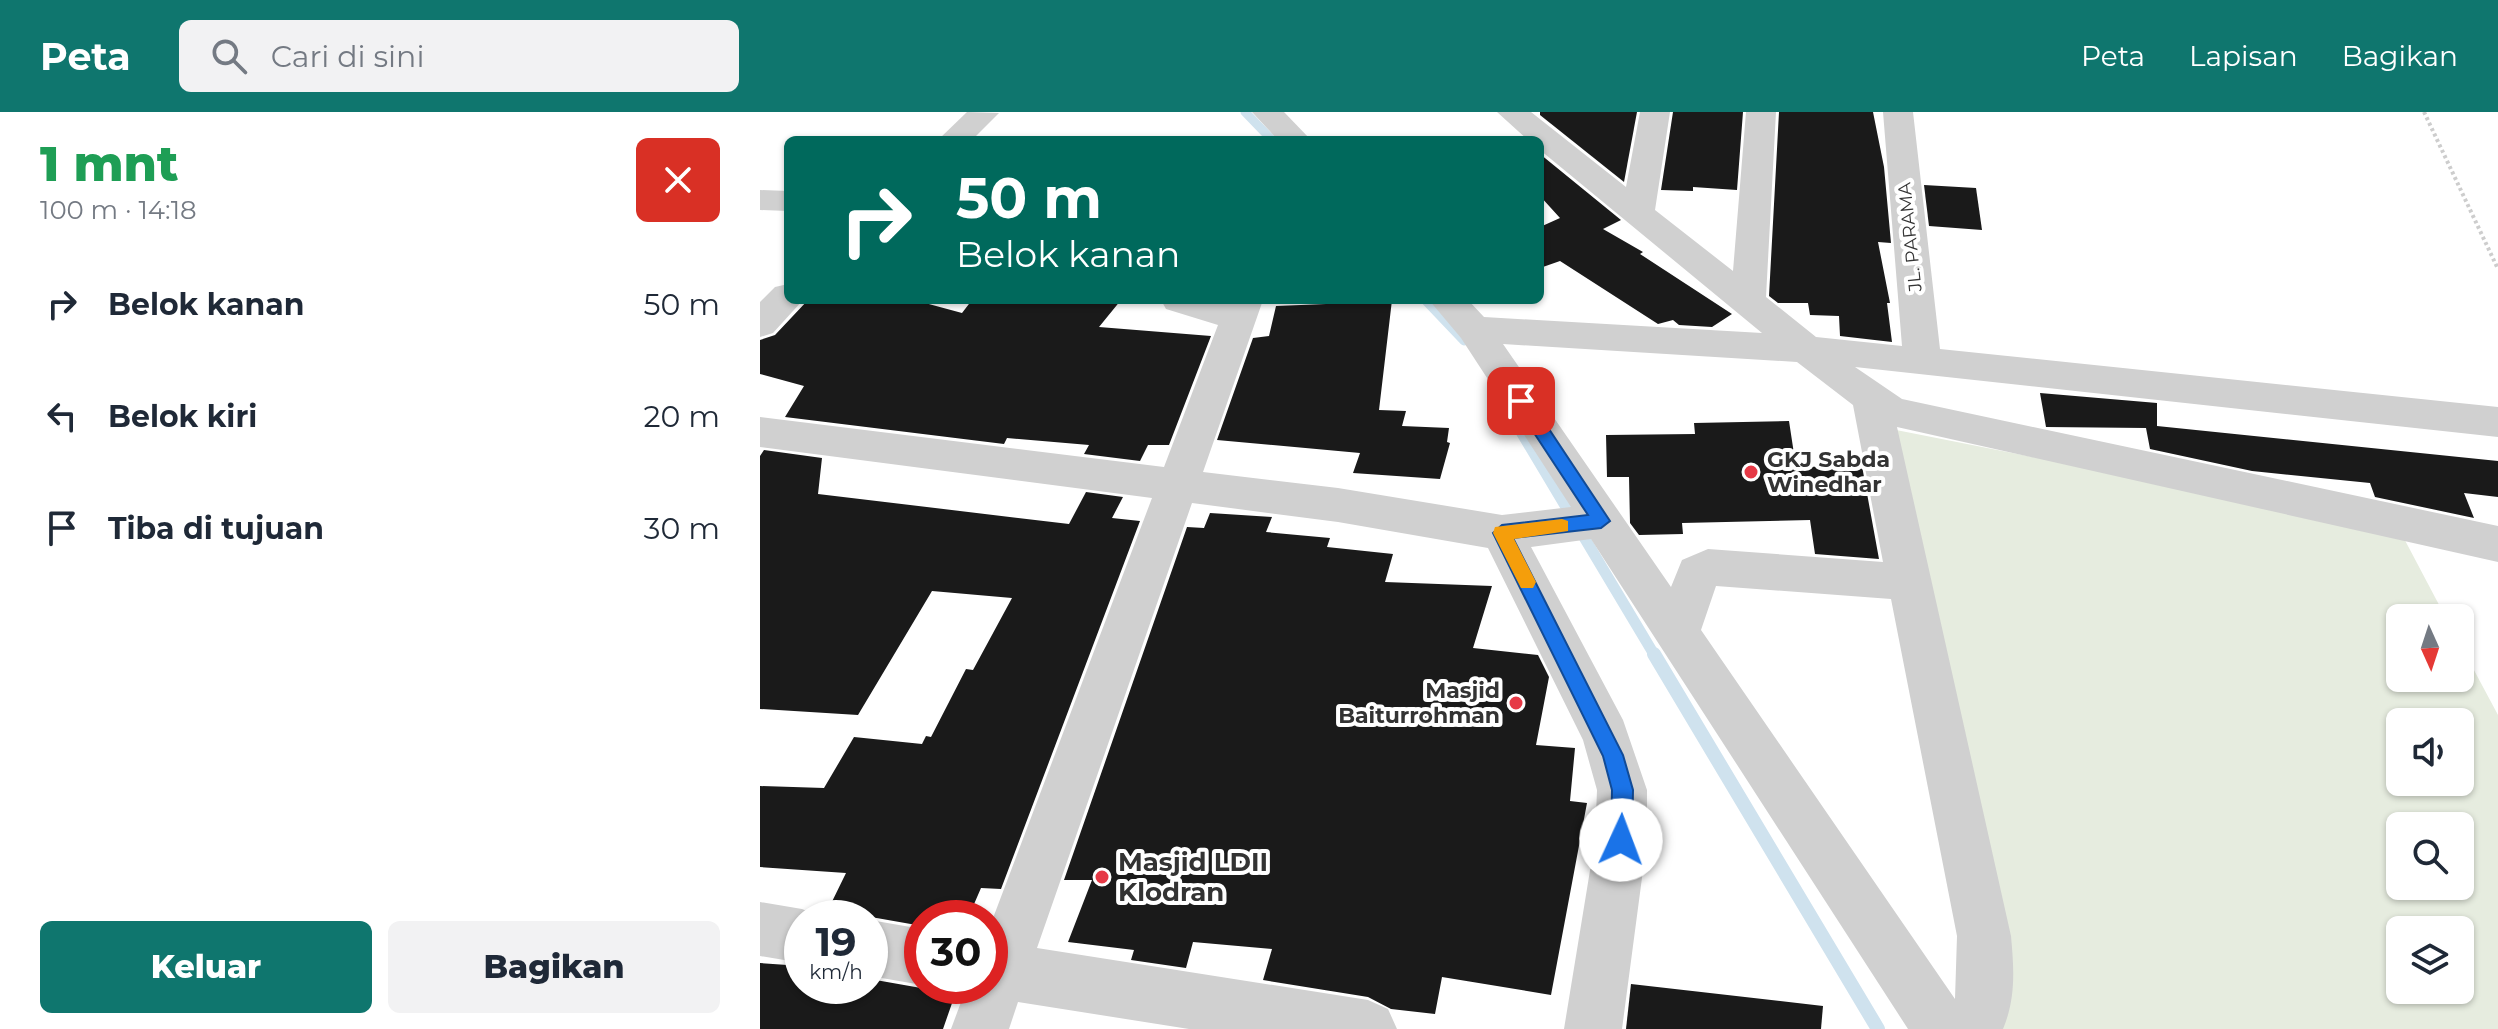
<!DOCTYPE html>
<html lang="id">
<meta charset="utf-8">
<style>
:root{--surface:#fff;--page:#f2f2f3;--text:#1f2937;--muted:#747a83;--accent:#0f766e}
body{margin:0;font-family:Montserrat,sans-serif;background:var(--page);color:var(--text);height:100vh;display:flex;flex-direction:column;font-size:30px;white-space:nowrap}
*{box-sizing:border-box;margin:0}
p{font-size:26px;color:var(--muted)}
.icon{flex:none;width:44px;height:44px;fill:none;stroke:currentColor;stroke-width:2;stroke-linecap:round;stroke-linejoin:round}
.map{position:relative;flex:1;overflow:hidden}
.side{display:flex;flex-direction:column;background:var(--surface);width:760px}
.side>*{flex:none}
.top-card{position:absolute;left:24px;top:24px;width:760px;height:168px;border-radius:12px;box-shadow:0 2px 6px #0004;background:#00695c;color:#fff;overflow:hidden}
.needle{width:52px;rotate:177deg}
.controls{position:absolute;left:1626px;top:492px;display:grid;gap:16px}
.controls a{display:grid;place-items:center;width:88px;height:88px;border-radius:12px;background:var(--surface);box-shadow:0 2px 6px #0004;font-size:40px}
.speed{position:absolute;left:24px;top:788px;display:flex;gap:16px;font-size:40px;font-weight:700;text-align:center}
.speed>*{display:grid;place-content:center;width:104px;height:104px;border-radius:50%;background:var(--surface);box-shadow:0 2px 6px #0004;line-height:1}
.speed small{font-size:20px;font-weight:400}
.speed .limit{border:12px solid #d22;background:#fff;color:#111}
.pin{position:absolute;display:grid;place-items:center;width:68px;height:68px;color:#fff;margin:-34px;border-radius:16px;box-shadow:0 4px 12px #0006}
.me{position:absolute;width:88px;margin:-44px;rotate:2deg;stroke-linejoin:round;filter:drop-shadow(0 0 6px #0008)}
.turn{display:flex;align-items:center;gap:28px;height:168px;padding:0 40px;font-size:36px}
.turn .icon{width:104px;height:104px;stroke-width:2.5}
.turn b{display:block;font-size:56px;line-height:68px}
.round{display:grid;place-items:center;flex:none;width:84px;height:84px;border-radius:12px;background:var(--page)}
.head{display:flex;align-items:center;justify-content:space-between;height:136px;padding:0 40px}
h1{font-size:48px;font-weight:800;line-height:60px;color:#1e9e55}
.action{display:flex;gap:16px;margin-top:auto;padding:16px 40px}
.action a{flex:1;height:92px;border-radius:12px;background:var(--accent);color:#fff;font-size:32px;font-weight:800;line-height:92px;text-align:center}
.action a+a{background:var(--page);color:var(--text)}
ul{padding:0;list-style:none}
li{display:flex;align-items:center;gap:24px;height:112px;padding:0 40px}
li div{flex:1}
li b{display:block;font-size:30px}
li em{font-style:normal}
header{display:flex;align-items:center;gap:48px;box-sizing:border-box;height:112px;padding:0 40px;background:var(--accent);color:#fff}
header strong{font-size:38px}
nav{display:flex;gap:44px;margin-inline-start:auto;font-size:28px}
.search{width:560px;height:72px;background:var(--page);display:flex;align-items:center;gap:20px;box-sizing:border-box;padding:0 28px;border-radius:12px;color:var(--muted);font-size:30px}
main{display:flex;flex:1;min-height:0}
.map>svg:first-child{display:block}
</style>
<header>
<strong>Peta</strong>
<div class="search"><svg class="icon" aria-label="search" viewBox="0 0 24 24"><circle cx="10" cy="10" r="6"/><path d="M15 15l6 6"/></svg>Cari di sini</div>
<nav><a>Peta</a><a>Lapisan</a><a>Bagikan</a></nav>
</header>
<main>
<section class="side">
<div class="head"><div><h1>1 mnt</h1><p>100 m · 14:18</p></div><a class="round" style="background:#d93025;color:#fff"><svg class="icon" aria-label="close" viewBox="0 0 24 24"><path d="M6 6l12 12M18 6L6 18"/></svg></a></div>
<ul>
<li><svg class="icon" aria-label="right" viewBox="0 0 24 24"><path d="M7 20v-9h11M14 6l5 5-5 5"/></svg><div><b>Belok kanan</b></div><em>50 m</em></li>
<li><svg class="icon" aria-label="left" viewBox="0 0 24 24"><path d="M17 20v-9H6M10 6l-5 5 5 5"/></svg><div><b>Belok kiri</b></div><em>20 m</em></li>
<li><svg class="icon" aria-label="arrive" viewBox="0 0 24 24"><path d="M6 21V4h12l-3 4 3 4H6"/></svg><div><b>Tiba di tujuan</b></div><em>30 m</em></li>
</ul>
<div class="action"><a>Keluar</a><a>Bagikan</a></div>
</section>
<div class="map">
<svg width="1738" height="917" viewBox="0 0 1738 917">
<rect width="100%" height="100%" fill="#fff"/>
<path fill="#e6ecdf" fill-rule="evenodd" d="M 1126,316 L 1639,417 L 1686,506 L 1640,506 L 1640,566 L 1700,566 L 1700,532 L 1738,603 L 1738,917 L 1239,917 ZM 1640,610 L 1700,610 L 1700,670 L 1640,670 ZM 1640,714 L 1700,714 L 1700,774 L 1640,774 ZM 1640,818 L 1700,818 L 1700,878 L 1640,878 Z"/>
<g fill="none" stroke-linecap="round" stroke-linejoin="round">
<g stroke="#cfe2ee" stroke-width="9">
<path d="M 485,0 L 512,28"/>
<path d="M 665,188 L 704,229"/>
</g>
<path stroke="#cfe2ee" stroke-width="11" d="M 736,278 L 895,544"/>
<path stroke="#cfe2ee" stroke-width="14" d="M 894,542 L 1118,917"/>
</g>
<g fill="#1a1a1a">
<path d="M 780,0 L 877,0 L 864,70 L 780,3 Z"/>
<path d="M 913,0 L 983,0 L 977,78 L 933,75 L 933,79 L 901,78 Z"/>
<path d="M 1019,0 L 1113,0 L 1124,55 L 1131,131 L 1118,130 L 1130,191 L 1127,191 L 1132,230 L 1080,224 L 1079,204 L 1050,203 L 1048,191 L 1018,191 L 1009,184 Z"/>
<path d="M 780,42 L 861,108 L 843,117 L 883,140 L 880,142 L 972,202 L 952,215 L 919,213 L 913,208 L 898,212 L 800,149 L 780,156 L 780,115 L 800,106 L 780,84 Z"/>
<path d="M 1164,73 L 1216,76 L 1222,118 L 1169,114 Z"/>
<path d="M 48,188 L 154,188 L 202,201 L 212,188 L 361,188 L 339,215 L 451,224 L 409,333 L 388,333 L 380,349 L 324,342 L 329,333 L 247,326 L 244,332 L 25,305 L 44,274 L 0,262 L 0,228 L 15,223 Z"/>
<path d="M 567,188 L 632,188 L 619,298 L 646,299 L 642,314 L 689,316 L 687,330 L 690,331 L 680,367 L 593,361 L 600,341 L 457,328 L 493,226 L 509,224 L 516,194 L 566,192 Z"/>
<path d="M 1280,281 L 1397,291 L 1397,314 L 1738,349 L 1738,385 L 1704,381 L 1714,406 L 1615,385 L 1610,371 L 1492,359 L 1390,337 L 1386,316 L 1286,315 Z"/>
<path d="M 1029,309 L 1036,355 L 1102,354 L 1119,447 L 1055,442 L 1050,408 L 922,411 L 923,422 L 879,423 L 870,411 L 869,365 L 847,365 L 846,323 L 935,322 L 934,311 Z"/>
<path d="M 4,338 L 62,346 L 58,382 L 309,412 L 326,380 L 363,385 L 352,406 L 380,409 L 241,777 L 221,776 L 208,806 L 162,806 L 162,814 L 111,805 L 64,806 L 86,761 L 0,755 L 0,674 L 64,676 L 94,625 L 162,632 L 166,624 L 171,625 L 206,557 L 213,558 L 252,486 L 172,479 L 98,603 L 0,597 L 0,344 Z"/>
<path d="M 450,401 L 512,405 L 506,420 L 570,426 L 567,435 L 633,442 L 625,470 L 732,474 L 713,536 L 778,543 L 789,565 L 776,633 L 815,636 L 810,689 L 827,691 L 791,883 L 682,865 L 675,902 L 631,897 L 608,885 L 503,868 L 512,837 L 433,830 L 426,856 L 371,848 L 374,838 L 308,830 L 332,768 L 304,768 L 427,415 L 444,416 Z"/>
<path d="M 0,851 L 42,854 L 42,874 L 110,874 L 110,867 L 161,876 L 198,874 L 183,917 L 0,917 Z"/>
<path d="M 871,872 L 1063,894 L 1061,917 L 866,917 Z"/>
</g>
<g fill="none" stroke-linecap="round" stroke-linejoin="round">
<path stroke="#cdcdcd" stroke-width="4" stroke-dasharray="3 3" stroke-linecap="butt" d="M 1664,0 L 1738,157"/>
<g fill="#d0d0d0" fill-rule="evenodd">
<path d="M 207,0 L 239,1 L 212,28 L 178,28 Z"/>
<path d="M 492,0 L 524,0 L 551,28 L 518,28 Z"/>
<path d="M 737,0 L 771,0 L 866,75 L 880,0 L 910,0 L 895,98 L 973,159 L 986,0 L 1016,0 L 1006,185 L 1056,225 L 1142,234 L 1123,0 L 1153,0 L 1180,237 L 1738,295 L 1738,325 L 1095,255 L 1142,287 L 1738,414 L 1738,450 L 1137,315 L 1251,824 C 1254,857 1256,886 1243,917 L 1148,917 L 831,427 L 771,435 L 863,608 L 887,678 L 887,728 L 862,917 L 804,917 L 835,728 L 837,678 L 823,628 L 728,436 L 578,410 L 432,391 L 277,836 L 608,888 L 628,897 L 637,917 L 429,917 L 258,890 L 249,917 L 191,917 L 207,874 L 230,874 L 230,814 L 392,386 L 0,335 L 0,305 L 404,355 L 458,213 L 406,197 L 401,188 L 503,188 L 443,360 L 578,376 L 742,403 L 811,395 L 701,226 L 669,188 L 708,188 L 724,205 L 1002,221 L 780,38 L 780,28 L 768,28 ZM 743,232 L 1037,250 L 1093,293 L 1123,450 L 948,437 L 922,448 L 911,475 ZM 956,474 L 1131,487 L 1197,824 L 1195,887 L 941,518 Z"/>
<path d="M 0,78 L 28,79 L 28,99 L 0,98 Z"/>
<path d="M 28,172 L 28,188 L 43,188 L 13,221 L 0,225 L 0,190 L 15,175 Z"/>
<path d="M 0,790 L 42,797 L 61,805 L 42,806 L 42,851 L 0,844 Z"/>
<path d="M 110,808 L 162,817 L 162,873 L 110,864 Z"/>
</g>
</g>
<path fill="#1a73e8" stroke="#114b97" stroke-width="2" d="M 761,283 L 767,284 L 850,409 L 841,416 L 753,426 L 863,643 L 873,678 L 872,728 L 869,735 L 861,738 L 854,735 L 851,728 L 852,678 L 843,644 L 733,421 L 742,413 L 828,403 L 753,289 Z"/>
<path fill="#f59e0b" d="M 802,407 L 808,409 L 808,419 L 754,427 L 776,470 L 773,476 L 761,476 L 733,421 L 735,415 Z"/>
<g fill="#e63946" stroke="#fff" stroke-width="3">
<circle cx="991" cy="360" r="8"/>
<circle cx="756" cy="591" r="8"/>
<circle cx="342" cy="765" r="8"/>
</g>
<g text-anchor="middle" stroke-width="8" stroke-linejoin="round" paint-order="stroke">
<g font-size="18" fill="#333" stroke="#fff">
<text transform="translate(1150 125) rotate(-96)" y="6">JL. PARAMA</text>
</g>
<g font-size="22" font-weight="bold" fill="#333" stroke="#fff" text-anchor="start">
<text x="1007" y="355">GKJ Sabda<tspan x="1007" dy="25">Winedhar</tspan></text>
<text x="740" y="586" text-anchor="end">Masjid<tspan x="740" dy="25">Baiturrohman</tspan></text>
</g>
<g font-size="26" font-weight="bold" fill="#333" stroke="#fff" text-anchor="start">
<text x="358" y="759">Masjid LDII<tspan x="358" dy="30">Klodran</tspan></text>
</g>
</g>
</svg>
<div class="controls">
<a><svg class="needle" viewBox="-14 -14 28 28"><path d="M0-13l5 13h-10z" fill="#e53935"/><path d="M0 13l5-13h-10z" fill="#747a83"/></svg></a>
<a><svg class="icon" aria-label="sound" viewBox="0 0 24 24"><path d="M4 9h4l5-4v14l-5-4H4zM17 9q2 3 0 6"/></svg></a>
<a><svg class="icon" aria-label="search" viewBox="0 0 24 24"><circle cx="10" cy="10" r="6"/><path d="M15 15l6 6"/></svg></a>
<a><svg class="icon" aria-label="layers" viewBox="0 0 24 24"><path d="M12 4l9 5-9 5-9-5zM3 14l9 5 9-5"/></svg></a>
</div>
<div class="speed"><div>19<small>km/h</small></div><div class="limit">30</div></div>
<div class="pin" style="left:761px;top:289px;background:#d93025"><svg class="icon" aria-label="arrive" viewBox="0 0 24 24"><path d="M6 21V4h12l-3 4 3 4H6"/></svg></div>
<svg class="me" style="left:861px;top:728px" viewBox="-20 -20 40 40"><circle r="19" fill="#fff"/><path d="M0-13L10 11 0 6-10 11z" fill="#1a73e8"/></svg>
<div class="top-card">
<div class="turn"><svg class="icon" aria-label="right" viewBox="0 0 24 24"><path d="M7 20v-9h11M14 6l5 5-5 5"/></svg><div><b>50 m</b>Belok kanan</div></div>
</div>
</div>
</main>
